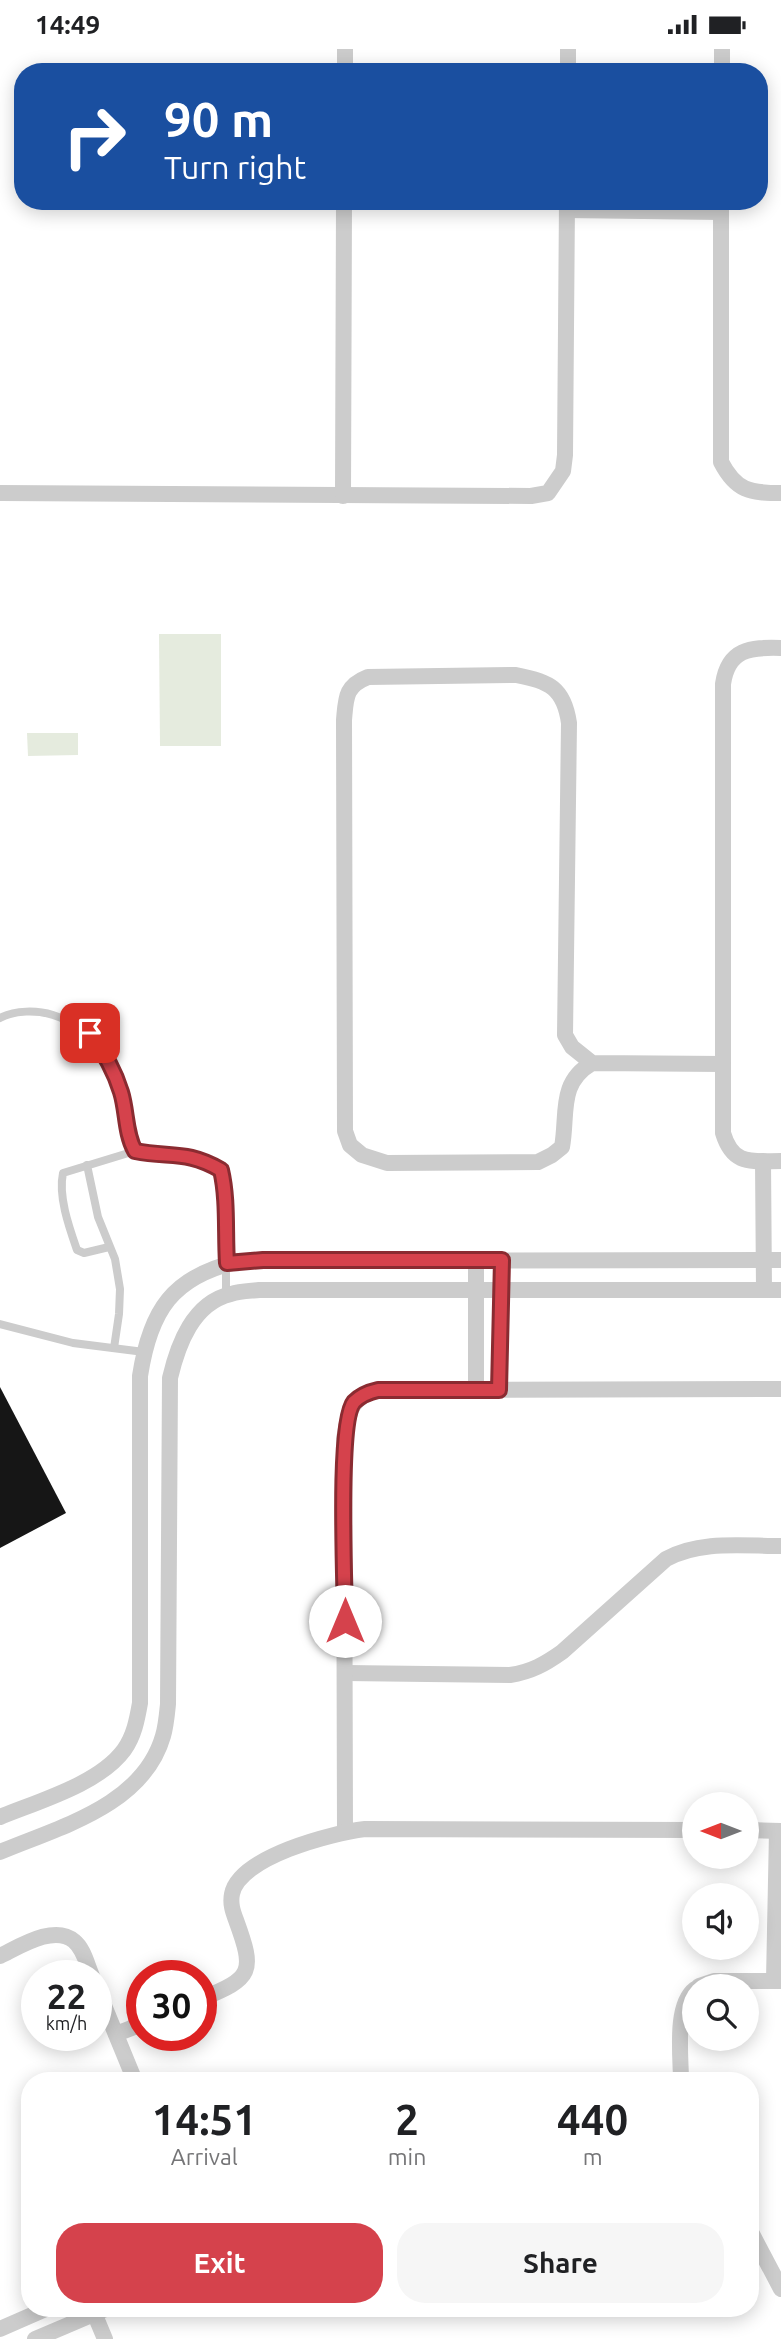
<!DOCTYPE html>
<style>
:root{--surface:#fff;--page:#f6f6f6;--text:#202124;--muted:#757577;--accent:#d5424c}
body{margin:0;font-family:Ubuntu,sans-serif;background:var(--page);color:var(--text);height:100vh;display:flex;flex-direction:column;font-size:26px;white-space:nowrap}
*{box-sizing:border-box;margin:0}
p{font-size:23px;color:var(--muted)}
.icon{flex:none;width:38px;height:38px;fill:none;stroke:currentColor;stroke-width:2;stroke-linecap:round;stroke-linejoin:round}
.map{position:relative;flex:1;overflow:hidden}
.drawer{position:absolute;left:21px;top:2023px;width:738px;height:245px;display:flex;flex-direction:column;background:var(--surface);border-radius:28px;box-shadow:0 4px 18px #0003}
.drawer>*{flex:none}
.hud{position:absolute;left:14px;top:14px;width:754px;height:147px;border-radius:28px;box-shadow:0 4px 18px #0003;background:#1a4fa0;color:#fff;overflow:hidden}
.needle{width:46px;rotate:270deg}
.fabs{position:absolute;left:682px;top:1743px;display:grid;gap:14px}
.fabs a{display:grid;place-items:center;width:77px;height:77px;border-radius:50%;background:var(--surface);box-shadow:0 4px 18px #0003;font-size:35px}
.speed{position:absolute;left:21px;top:1911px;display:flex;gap:14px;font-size:35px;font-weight:700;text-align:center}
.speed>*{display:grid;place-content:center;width:91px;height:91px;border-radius:50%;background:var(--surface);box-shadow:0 4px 18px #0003;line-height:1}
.speed small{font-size:18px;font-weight:400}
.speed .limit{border:10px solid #d22;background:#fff;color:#111}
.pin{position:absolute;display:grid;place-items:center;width:60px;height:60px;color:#fff;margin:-30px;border-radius:14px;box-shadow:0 4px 10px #0006}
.me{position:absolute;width:77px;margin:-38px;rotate:0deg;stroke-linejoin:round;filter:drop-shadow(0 0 5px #0008)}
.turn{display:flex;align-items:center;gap:24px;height:147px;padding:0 35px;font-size:32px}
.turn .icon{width:91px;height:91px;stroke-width:2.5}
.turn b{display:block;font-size:49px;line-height:60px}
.eta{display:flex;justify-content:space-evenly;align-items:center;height:119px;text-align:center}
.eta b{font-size:42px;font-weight:700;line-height:49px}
.cta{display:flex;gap:14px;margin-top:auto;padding:14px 35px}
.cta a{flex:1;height:80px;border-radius:28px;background:var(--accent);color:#fff;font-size:28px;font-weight:700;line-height:80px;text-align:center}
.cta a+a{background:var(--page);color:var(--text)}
.status{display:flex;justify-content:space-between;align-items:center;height:49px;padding:0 35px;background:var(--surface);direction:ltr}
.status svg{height:19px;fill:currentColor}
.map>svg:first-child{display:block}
</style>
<div class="status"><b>14:49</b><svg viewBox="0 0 49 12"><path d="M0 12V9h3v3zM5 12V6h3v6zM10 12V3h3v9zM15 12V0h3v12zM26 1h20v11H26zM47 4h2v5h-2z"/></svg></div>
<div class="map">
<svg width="781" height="2290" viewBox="0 0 781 2290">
<rect width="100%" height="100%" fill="#fff"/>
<g fill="#e5ebde">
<path d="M 159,585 L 221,585 L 221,697 L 160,697 Z"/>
<path d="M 27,684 L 78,684 L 78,706 L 28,707 Z"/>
</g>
<path fill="#161616" d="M 0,1338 L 66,1464 L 0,1499 Z"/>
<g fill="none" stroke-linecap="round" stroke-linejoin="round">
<g stroke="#ccc" stroke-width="8">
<path d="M 0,969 C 15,961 37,961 53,966 C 100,981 115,1015 125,1060 C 128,1075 128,1089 135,1102 C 171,1109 186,1101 221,1121 L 226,1142 L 226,1247"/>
<path d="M 87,1116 L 98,1168 L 115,1210 L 120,1240 L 119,1265 L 114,1299"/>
<path d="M 109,1198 L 84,1204 L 77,1201 C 69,1178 58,1147 63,1124 L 135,1102"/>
<path d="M 0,1275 L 73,1294 L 144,1303"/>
</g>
<g stroke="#ccc" stroke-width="16">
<path d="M 345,23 L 345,0"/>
<path d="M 568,23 L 568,0"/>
<path d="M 722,23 L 722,0"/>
<path d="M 721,152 L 721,413 C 736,442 750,444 781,444"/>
<path d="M 567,161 L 720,163"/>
<path d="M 0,444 L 531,447 L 548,444 L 563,422 L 565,406 L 567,152"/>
<path d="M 343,447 L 344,152"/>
<path d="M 781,599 C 750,598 728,600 723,635 L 723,1084 C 733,1117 751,1112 781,1112"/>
<path d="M 592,1014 L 572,998 L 565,986 L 569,674 C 564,639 549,632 516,626 L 368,628 C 345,637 346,649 344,671 L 345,1082 L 350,1096 L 362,1106 L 387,1114 L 538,1113 L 552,1106 L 562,1098 C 568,1065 558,1034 592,1014 L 723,1015"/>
<path d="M 763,1112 L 764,1241"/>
<path d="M 476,1211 L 476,1341"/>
<path d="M 499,1341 L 502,1211"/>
<path d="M 345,1624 L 510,1626 C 531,1623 545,1615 562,1603 L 666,1510 C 700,1491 743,1497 781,1497"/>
<path d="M 0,1768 C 39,1752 99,1735 124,1701 C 134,1687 137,1671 140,1654 L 140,1327 C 150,1262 172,1227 240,1212 L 781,1211"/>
<path d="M 747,1781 L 781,1782"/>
<path d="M 345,1783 L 344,1390 C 349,1364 349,1349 378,1341 L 781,1340"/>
<path d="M 0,1803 C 59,1778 143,1757 163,1687 C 166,1677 167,1665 168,1655 L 170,1329 C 178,1295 193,1254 231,1245 C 240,1242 250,1242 259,1241 L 781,1241"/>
<path d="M 0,1907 C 19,1898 54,1875 74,1892 C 84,1900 87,1916 92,1927"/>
<path d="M 774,1931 L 777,1782"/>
<path d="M 96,1937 L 135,2032"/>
<path d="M 699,1937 L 714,1932 L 781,1932"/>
<path d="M 201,1950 C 253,1929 255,1923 236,1871 C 233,1863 230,1855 232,1845 C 239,1808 332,1784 365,1780 L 695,1781"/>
<path d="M 116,1985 L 142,1975"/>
<path d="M 681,2032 C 681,2008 674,1956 695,1940"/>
<path d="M 751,2183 L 781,2240"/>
<path d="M 92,2259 L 105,2290"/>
<path d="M 0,2280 L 48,2259"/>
<path d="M 35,2290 L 108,2259"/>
</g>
</g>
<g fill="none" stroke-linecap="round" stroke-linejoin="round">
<g stroke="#8a2b31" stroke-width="18">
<path id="route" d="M 90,984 C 104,1003 114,1020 121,1043 C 127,1062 125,1084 135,1102 C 171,1109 186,1101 221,1121 C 228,1151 225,1183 227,1214 L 263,1211 L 502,1211 L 499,1341 L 378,1341 C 369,1343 361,1346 354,1353 C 337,1373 345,1537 345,1572"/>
</g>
<use href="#route" stroke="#d5424c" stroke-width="12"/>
</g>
</svg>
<div class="fabs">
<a><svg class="needle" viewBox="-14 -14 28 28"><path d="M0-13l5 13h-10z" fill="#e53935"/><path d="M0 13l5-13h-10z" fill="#757577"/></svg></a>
<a><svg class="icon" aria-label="sound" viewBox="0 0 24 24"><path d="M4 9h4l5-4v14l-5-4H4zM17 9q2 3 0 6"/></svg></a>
<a><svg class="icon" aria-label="search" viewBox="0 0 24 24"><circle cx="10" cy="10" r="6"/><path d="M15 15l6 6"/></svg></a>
</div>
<div class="speed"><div>22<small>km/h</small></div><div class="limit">30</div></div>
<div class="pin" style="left:90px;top:984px;background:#d93025"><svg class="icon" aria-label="arrive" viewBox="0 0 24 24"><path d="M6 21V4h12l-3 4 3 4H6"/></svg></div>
<svg class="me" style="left:345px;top:1572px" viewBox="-20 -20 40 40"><circle r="19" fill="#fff"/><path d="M0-13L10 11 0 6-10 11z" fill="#d5424c"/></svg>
<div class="hud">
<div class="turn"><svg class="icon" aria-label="right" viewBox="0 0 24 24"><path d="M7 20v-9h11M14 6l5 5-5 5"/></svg><div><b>90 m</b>Turn right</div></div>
</div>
<section class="drawer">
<div class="eta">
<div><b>14:51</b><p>Arrival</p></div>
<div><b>2</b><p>min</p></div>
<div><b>440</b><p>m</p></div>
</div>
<div class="cta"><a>Exit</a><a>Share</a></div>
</section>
</div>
